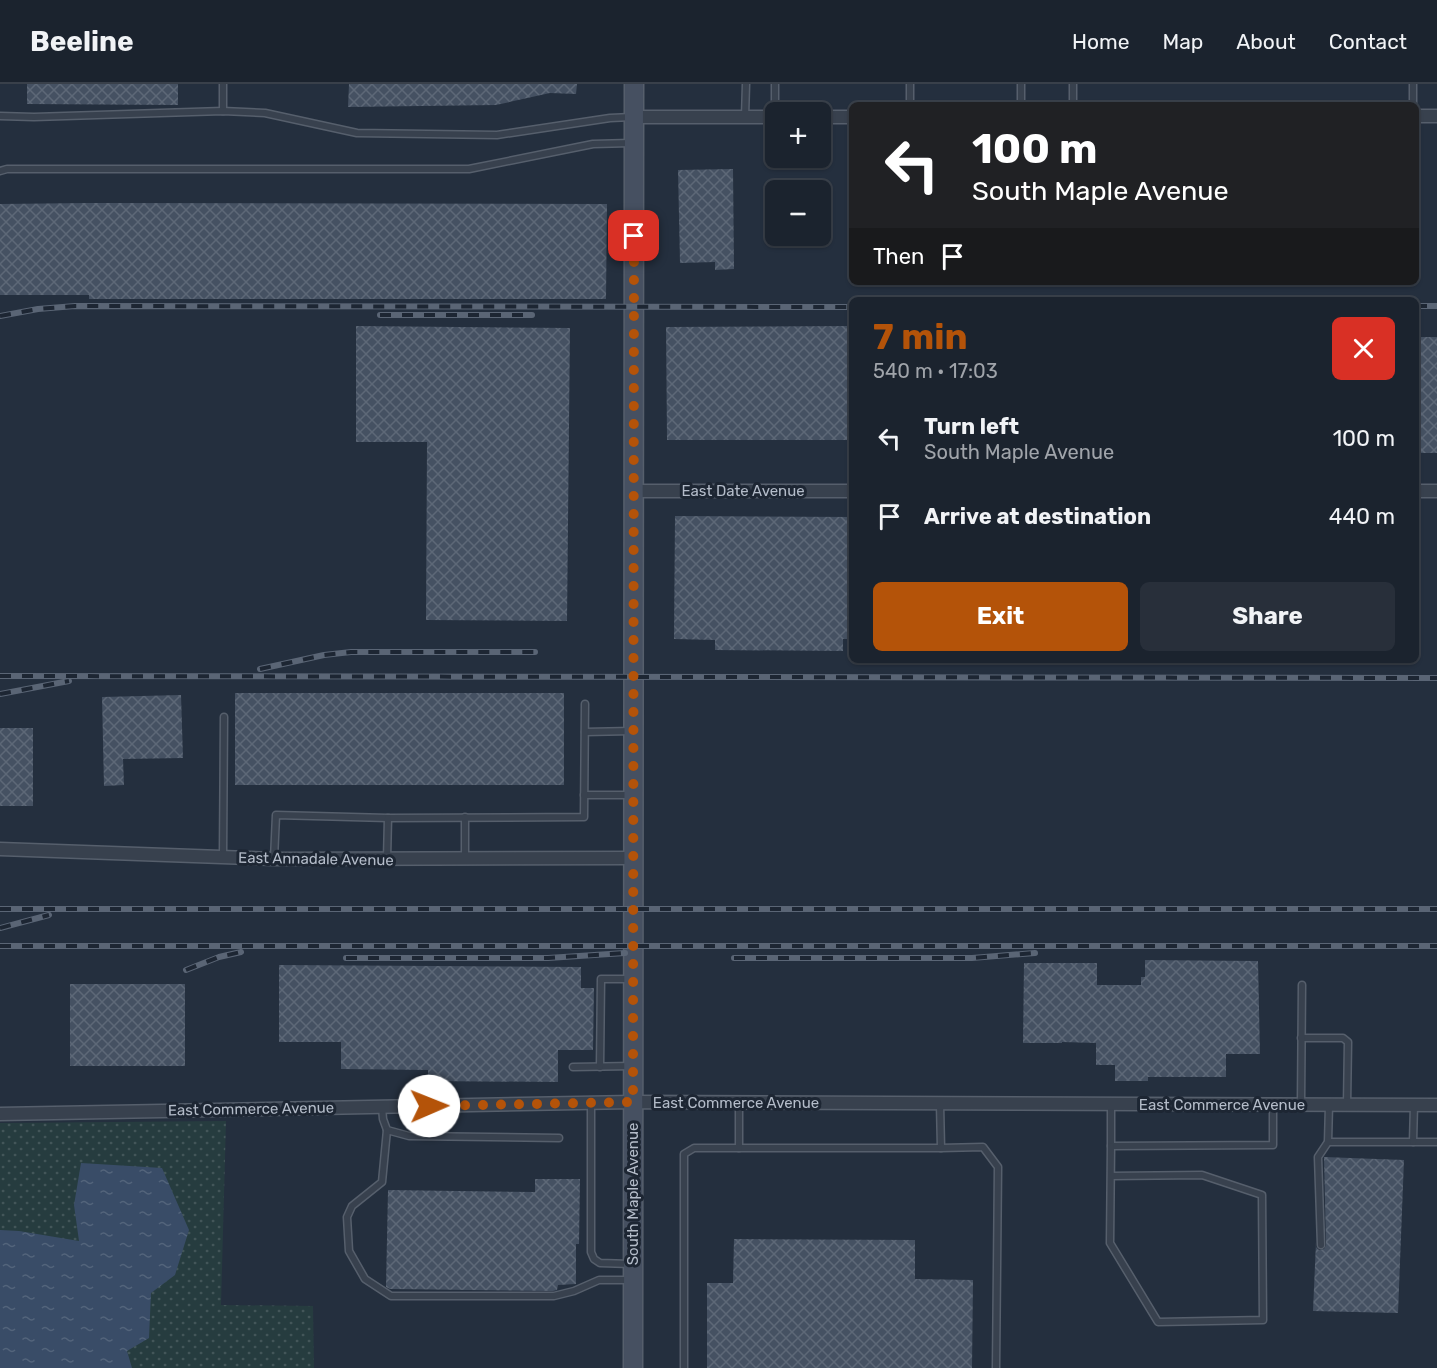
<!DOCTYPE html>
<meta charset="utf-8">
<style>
:root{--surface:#1b232e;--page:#282f3a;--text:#f1f3f6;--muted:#a0a4aa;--line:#39404a;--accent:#b45309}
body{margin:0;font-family:Rubik,sans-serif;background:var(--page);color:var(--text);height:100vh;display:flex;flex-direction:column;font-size:22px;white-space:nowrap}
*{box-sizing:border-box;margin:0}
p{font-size:20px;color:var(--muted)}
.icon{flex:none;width:33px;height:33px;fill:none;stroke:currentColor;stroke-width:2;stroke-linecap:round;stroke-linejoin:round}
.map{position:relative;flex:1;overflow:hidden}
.details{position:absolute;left:849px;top:213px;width:570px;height:366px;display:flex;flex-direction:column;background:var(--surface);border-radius:9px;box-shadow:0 2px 4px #0004,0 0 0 2px var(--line)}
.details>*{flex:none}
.guide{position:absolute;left:849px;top:18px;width:570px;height:183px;border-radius:9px;box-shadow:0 2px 4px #0004,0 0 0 2px var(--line);background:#202124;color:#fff;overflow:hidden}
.fabs{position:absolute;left:765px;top:18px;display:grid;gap:12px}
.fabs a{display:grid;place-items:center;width:66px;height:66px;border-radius:9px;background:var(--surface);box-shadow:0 2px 4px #0004,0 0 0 2px var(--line);font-size:30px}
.pin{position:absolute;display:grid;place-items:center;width:51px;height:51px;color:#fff;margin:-26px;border-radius:12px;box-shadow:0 3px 9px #0006}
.me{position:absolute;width:66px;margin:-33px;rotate:89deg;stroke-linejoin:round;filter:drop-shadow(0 0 4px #0008)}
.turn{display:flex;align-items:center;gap:21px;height:126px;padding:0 24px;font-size:27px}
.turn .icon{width:78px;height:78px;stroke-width:2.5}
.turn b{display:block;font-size:42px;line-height:51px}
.then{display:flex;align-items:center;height:57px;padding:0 24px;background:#0003;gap:12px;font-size:22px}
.round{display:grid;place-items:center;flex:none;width:63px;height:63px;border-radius:9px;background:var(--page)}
.overview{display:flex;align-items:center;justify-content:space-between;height:102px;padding:0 24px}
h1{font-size:36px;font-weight:700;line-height:45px;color:var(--accent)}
.button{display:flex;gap:12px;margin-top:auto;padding:12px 24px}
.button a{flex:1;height:69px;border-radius:9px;background:var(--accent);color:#fff;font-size:24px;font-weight:700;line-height:69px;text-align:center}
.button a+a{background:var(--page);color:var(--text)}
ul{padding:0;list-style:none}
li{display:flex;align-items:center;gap:18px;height:78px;padding:0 24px}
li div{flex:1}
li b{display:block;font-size:22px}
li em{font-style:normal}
header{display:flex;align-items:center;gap:36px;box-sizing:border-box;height:84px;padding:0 30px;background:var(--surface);border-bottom:2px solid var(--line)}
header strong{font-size:28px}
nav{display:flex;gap:33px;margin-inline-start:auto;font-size:21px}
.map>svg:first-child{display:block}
</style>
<header>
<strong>Beeline</strong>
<nav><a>Home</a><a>Map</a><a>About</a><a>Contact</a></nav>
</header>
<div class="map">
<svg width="1437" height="1284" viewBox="0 0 1437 1284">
<defs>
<pattern id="green-dots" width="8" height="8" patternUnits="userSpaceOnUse" patternTransform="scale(1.5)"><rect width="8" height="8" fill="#263c3f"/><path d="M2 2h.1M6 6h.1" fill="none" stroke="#435659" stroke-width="1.8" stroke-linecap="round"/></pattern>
<pattern id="water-ripples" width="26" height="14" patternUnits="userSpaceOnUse" patternTransform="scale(1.5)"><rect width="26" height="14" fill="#394c67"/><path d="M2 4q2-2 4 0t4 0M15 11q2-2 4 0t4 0" fill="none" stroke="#53647b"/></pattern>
<pattern id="building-cross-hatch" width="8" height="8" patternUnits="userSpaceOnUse" patternTransform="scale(1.5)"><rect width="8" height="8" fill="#455162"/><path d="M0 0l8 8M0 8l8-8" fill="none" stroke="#5d6877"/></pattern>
</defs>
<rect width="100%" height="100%" fill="#242f3e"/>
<path fill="url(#green-dots)" d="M 226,1037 L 221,1221 L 313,1222 L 314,1284 L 0,1284 L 0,1039 Z"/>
<path fill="url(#water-ripples)" d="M 81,1079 L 162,1084 L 189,1146 L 175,1191 L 151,1209 L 149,1254 L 127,1267 L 132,1284 L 0,1284 L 0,1146 L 19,1147 L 79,1157 L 74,1121 Z"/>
<g fill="url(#building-cross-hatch)">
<path d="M 27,0 L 178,0 L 178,21 L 27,20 Z"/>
<path d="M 349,0 L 577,0 L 576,10 L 550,9 L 496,21 L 348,23 Z"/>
<path d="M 733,85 L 734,185 L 715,186 L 715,178 L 680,179 L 678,86 Z"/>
<path d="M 89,119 L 607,120 L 606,215 L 89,215 L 89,211 L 0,211 L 0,120 Z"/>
<path d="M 356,242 L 570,244 L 567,537 L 426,536 L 427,358 L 356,358 Z"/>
<path d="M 852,242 L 852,356 L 667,356 L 666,243 Z"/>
<path d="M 1416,253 L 1437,253 L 1437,369 L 1417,369 Z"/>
<path d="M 675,432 L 852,433 L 852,555 L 843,555 L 843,567 L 715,566 L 715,556 L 674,555 Z"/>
<rect x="235" y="609" width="329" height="92"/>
<path d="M 181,611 L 183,674 L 123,675 L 124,701 L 104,702 L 102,613 Z"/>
<rect x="0" y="644" width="33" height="78"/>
<path d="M 1145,876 L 1258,877 L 1260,970 L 1226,970 L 1226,993 L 1148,993 L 1148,997 L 1115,997 L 1115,981 L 1096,981 L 1096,959 L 1062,958 L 1062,959 L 1023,959 L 1024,879 L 1097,879 L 1097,901 L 1141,901 L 1141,893 L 1145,893 Z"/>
<path d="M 279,881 L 581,883 L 581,904 L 594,904 L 593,966 L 558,966 L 558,998 L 428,997 L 428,986 L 341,985 L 341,958 L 279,958 Z"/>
<rect x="70" y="900" width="115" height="82"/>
<path d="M 1324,1073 L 1404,1076 L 1398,1229 L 1313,1227 L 1316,1158 L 1316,1163 L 1319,1166 L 1324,1165 L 1326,1161 Z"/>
<path d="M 535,1095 L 580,1095 L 579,1160 L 576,1160 L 576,1200 L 558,1201 L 557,1206 L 553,1207 L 390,1205 L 386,1203 L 388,1106 L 535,1108 Z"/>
<path d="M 734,1155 L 915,1156 L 915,1195 L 973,1196 L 972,1284 L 707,1284 L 707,1199 L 733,1199 Z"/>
</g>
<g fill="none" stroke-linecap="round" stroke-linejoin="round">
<g stroke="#565f6c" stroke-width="9">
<g id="lane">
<path d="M 223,0 L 223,27"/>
<path d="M 775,0 L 775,33"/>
<path d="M 910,0 L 910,21"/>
<path d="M 1021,0 L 1021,21"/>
<path d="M 1413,0 L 1413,21"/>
<path d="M 1073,21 L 1073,0"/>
<path d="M 0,32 L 34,33 L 223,27 L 265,29 L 357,49 L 497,51 L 610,34 L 632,33"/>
<path d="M 745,33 L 746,0"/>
<path d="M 0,87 L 7,85 L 469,85 L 593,60 L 631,59"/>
<path d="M 585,648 L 632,647"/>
<path d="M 584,711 L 632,711"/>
<path d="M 465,733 L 465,774"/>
<path d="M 223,773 L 224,633"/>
<path d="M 274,775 L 276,731 L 388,734 L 584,733 L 585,620"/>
<path d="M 387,775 L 388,734"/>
<path d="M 1301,954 L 1343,954 L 1348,958 L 1347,1021"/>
<path d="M 573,983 L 633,982"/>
<path d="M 600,983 L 601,895 L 632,895"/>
<path d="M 591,1019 L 591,1168 L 594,1175 L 600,1179 L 631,1180"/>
<path d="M 739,1019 L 739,1064 L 941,1064 L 940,1020"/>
<path d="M 1111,1020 L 1111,1062 L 1273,1061 L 1273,1021"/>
<path d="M 1301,1020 L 1302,901"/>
<path d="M 382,1023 L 383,1035 L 387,1046 L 409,1052 L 559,1054"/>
<path d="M 387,1046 L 382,1098 L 352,1122 L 347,1133 L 349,1167 L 365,1195 L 391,1212 L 554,1212 L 574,1207 L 599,1196 L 632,1196"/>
<path d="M 1328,1058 L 1437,1058"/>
<path d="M 1413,1058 L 1414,1021"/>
<path d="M 941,1064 L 983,1063 L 998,1083 L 996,1284"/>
<path d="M 1111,1092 L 1202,1091 L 1262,1111 L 1263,1236 L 1158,1238 L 1110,1159 L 1111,1062"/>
<path d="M 1321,1161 L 1318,1073 L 1328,1058 L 1329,1021"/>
<path d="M 684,1284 L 684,1070 L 694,1064 L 739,1064"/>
</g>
</g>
<g stroke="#565f6c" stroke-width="15">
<g id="street">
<path d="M 1416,32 L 1437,32"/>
<path d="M 634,33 L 776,33"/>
<path d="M 820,33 L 852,33"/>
<path d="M 634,407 L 852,407"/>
<path d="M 1416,407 L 1437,407"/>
<path d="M 0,765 L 274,775 L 633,774"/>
<path d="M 0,1030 L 633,1018 L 1437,1021"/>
</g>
</g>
<g stroke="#565f6c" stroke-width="21">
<path id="secondary" d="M 633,1284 L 634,0"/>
</g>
<use href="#lane" stroke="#38414e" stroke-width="6"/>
<use href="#street" stroke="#38414e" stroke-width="12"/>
<use href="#secondary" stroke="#465061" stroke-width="18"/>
<g stroke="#5a6575" stroke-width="6">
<g id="rail">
<path d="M 1416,222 L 1437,222"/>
<path d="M 380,231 L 532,231"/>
<path d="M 0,232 L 38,225 L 75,222 L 852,223"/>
<path d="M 260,585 L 324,571 L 351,568 L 535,568"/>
<path d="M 0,592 L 1437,594"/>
<path d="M 0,610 L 69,597"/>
<path d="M 0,825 L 1437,825"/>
<path d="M 0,844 L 49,831"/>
<path d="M 0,862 L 1437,862"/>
<path d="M 346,874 L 548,874 L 625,869"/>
<path d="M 734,874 L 972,874 L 1035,869"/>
<path d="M 186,886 L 219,873 L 241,868"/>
</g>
</g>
<use href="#rail" stroke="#1d2633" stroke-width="4" stroke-dasharray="11" stroke-linecap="butt"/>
</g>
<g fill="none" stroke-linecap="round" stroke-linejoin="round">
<path stroke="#b45309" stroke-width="10" stroke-dasharray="0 18" d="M 429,1022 L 633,1018 L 634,152"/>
</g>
<g text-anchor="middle" stroke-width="6" stroke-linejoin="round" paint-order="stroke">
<g font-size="15" fill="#b4bcc9" stroke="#1d2633">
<text x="743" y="412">East Date Avenue</text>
<text transform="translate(316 775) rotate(1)" y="5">East Annadale Avenue</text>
<text x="736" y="1024">East Commerce Avenue</text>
<text x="1222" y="1026">East Commerce Avenue</text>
<text transform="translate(251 1025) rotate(-1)" y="5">East Commerce Avenue</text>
<text transform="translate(633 1110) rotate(-90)" y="5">South Maple Avenue</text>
</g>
</g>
</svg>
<div class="fabs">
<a>+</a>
<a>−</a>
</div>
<div class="pin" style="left:634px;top:152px;background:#d93025"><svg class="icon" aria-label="arrive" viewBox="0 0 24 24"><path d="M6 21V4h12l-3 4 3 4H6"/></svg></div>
<svg class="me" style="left:429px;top:1022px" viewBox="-20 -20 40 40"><circle r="19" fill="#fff"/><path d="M0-13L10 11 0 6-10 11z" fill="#b45309"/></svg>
<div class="guide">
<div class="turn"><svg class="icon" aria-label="left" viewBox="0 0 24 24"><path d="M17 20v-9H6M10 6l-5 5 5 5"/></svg><div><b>100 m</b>South Maple Avenue</div></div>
<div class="then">Then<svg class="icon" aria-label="arrive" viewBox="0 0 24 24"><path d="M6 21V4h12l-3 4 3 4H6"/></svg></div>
</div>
<section class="details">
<div class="overview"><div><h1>7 min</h1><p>540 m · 17:03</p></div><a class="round" style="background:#d93025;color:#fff"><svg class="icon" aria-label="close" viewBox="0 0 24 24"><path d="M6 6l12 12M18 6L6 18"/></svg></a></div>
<ul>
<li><svg class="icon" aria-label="left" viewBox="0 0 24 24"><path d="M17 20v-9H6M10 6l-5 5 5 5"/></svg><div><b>Turn left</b><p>South Maple Avenue</p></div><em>100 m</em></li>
<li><svg class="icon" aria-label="arrive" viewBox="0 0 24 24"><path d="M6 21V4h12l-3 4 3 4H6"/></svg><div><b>Arrive at destination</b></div><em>440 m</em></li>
</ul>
<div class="button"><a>Exit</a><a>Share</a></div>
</section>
</div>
